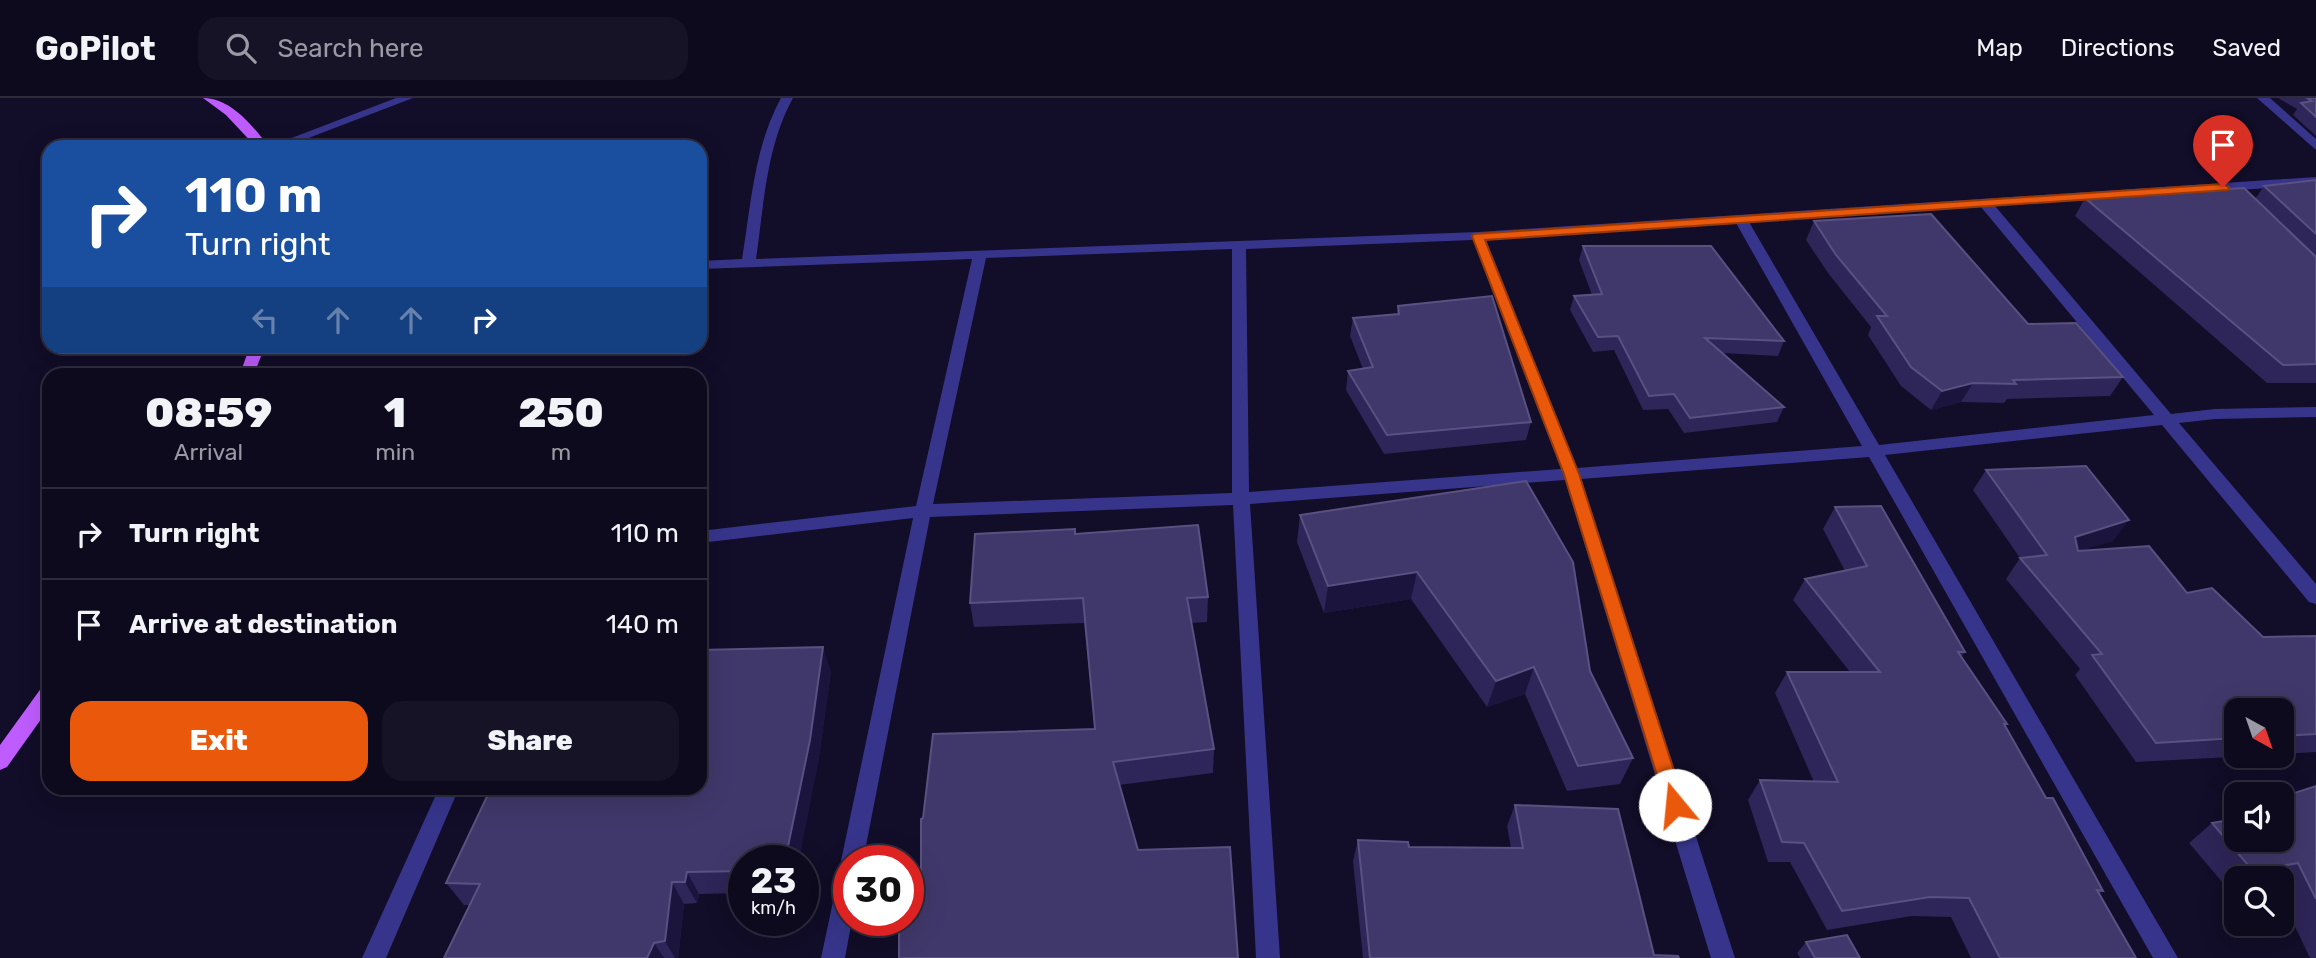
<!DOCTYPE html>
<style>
:root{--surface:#0e0a1e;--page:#171327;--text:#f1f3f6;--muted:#9b9aa4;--line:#2e2b3c;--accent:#ea580c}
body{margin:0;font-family:Rubik,sans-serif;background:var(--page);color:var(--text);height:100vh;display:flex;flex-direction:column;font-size:26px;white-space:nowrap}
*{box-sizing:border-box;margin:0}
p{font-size:23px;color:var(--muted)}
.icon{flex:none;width:38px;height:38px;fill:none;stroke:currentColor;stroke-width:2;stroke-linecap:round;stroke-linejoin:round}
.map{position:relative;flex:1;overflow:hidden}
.sheet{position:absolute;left:42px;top:270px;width:665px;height:427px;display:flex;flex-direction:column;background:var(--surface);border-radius:21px;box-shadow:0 7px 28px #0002,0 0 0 2px var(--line)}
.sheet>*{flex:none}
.banner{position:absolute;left:42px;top:42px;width:665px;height:214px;border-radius:21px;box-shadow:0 7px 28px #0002,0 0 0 2px var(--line);background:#1a4fa0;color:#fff;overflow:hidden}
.needle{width:46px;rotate:140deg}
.controls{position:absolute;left:2224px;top:600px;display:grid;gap:14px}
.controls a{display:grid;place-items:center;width:70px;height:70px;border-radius:14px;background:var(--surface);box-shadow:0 7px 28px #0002,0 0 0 2px var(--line);font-size:35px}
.speed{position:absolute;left:728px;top:747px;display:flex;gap:14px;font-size:35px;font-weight:700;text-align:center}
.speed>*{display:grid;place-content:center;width:91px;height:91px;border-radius:50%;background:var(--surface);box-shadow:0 7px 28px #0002,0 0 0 2px var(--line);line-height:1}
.speed small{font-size:18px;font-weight:400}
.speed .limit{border:10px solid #d22;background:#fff;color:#111}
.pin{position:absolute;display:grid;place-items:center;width:60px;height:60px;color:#fff;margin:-72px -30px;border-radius:50% 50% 50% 0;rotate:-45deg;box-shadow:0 0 7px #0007}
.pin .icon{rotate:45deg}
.me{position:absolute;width:77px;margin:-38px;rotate:343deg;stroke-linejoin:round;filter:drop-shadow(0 0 5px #0008)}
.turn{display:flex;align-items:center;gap:24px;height:147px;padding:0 28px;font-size:32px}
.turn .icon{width:91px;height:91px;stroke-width:2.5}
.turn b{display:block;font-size:49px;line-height:60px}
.lanes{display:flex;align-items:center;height:66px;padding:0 28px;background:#0003;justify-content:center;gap:35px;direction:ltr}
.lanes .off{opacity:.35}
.eta{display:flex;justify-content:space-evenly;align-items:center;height:119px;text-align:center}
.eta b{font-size:42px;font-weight:800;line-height:49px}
.action{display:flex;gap:14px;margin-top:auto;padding:14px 28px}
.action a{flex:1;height:80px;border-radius:21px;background:var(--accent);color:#fff;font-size:28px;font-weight:800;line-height:80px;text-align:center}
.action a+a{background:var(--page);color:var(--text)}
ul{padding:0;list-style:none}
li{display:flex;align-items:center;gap:21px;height:91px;padding:0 28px;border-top:2px solid var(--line)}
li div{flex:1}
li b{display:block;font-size:26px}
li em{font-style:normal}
header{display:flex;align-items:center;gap:42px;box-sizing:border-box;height:98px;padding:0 35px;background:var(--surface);border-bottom:2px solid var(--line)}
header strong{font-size:33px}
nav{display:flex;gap:38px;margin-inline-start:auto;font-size:24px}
.search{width:490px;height:63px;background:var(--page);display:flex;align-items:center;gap:18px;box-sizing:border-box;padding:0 24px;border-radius:21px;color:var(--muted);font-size:26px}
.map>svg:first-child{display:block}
</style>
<header>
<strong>GoPilot</strong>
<div class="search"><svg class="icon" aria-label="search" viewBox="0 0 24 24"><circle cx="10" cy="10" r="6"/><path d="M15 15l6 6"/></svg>Search here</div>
<nav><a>Map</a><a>Directions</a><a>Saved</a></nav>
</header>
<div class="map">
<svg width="2316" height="860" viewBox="0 0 2316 860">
<rect width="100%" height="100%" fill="#120d28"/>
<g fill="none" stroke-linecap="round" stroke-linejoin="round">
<g fill="#36358b" fill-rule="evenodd">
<path d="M 396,0 L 413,0 L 285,49 L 268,49 Z"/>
<path d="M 781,0 L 793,0 C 766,49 764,107 756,161 L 1478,134 L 2316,79 L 2316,87 L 1995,108 L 2171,316 L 2215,311 L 2316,309 L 2316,319 L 2215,321 L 2179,325 L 2316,486 L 2316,506 L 2309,504 L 2162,327 L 1885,357 L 2178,860 L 2153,860 L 1869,359 L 1581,381 L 1735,860 L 1711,860 L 1565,382 L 1250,406 L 1280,860 L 1256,860 L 1233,407 L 930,419 L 863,763 L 849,763 L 849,822 L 852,822 L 845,860 L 821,860 L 838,780 L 841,773 L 846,771 L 841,763 L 913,420 L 700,445 L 700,433 L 916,408 L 972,161 L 700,171 L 700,163 L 742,161 C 751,107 754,49 781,0 ZM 1981,109 L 2154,317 L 1879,347 L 1749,124 ZM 1736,125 L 1862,348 L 1577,370 L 1486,142 ZM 1473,142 L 1561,371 L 1249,394 L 1246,151 ZM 1232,151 L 1232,395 L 933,406 L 986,160 Z"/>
<path d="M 2257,0 L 2270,0 L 2316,41 L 2316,52 Z"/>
<path d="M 439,690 L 459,690 L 386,860 L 362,860 Z"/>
</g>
<g fill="#bf5cff" fill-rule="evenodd">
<path d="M 203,0 C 231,0 253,28 269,49 L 256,49 L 226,17 Z"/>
<path d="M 250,248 L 265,248 L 254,276 L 240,276 Z"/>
<path d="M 49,587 L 49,610 L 7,669 L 0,672 L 0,647 L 42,589 Z"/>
</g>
</g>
<g fill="#2e2558">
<path d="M 2278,0 L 2316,0 L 2316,38 L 2293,17 L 2297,11 Z"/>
<path d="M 2316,82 L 2316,285 L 2267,285 L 2075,118 L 2085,100 L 2255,101 L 2264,88 Z"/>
<path d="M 1814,123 L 2028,226 L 2123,279 L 2110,298 L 2007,301 L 2004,305 L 1961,304 L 1931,312 L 1901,288 L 1868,237 L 1871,229 L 1828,175 L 1806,142 Z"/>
<path d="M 1583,148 L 1784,243 L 1778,258 L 1722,255 L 1784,309 L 1777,324 L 1684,335 L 1668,311 L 1643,312 L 1614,252 L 1593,254 L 1570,212 L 1574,198 L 1592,197 L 1579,162 Z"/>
<path d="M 1398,208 L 1531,324 L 1526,342 L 1384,356 L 1346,292 L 1348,273 L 1363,271 L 1350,238 L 1353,220 L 1397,216 Z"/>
<path d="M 1986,372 L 2113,443 L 2082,452 L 2187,495 L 2263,539 L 2316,538 L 2316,654 L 2282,656 L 2282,612 L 2236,612 L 2236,658 L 2250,658 L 2136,664 L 2075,577 L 2080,571 L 2006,481 L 2020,460 L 1973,392 Z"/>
<path d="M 1526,383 L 1590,573 L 1633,660 L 1620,686 L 1567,693 L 1525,596 L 1487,609 L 1411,501 L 1324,515 L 1297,444 L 1300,417 Z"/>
<path d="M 1835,409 L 1965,554 L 1961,559 L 2007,626 L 2005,628 L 2046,700 L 2103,793 L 2099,796 L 2136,860 L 1971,860 L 1951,819 L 1912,818 L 1827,832 L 1790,764 L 1768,764 L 1748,702 L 1760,682 L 1814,684 L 1775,595 L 1787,574 L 1850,574 L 1793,502 L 1805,481 L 1845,473 L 1823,431 Z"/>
<path d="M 1075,436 L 1208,499 L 1207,524 L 1191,525 L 1214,651 L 1213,675 L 1119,687 L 921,773 L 923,720 L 1095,631 L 1084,525 L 974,529 L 970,505 Z"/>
<path d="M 831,573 L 818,666 L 744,763 L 744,795 L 699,796 L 697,805 L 684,806 L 678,860 L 444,860 L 470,807 L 464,807 L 446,785 Z"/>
<path d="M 2316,688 L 2316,860 L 2310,860 L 2282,801 L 2282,780 L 2236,780 L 2236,791 L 2229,792 L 2189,745 L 2212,725 L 2282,742 L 2282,699 Z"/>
<path d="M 1515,707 L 1654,857 L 1679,860 L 1363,860 L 1353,763 L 1358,742 L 1409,749 L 1511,750 L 1507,728 Z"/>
<path d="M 1806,844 L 1860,860 L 1800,860 L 1797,855 Z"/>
</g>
<g fill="#1b143d">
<path d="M 1973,285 L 1961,304 L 1931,312 L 1942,293 Z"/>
<path d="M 2129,422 L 2113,443 L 2060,459 L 2075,439 Z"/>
<path d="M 1417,474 L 1411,501 L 1324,515 L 1328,488 Z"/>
<path d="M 823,549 L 831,573 L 818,666 L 799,763 L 785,763 Z"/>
<path d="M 1534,569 L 1525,596 L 1487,609 L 1496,583 Z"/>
<path d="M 687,774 L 699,796 L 697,805 L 685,784 Z"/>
<path d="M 672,784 L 684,806 L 678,860 L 675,860 L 665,843 Z"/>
<path d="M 654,845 L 664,860 L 647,860 Z"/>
</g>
<g fill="#40386a" stroke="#585181" stroke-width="2">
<path d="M 2307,0 L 2316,0 L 2316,19 L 2301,5 L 2312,3 Z"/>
<path d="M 2316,82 L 2316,136 L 2264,88 Z"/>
<path d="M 2244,90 L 2316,159 L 2316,266 L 2283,267 L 2085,100 Z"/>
<path d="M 1931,116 L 2028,226 L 2076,225 L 2123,279 L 2013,282 L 2016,286 L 1973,285 L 1942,293 L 1911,269 L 1877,218 L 1887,218 L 1836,157 L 1814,123 Z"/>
<path d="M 1583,148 L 1711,148 L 1784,243 L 1705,240 L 1784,309 L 1690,320 L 1674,296 L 1649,298 L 1618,238 L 1598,239 L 1574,198 L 1602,196 Z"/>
<path d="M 1492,198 L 1531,324 L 1387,337 L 1348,273 L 1373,269 L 1353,220 L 1399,216 L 1398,208 Z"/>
<path d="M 2086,368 L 2129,422 L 2075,439 L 2078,453 L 2149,448 L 2187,495 L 2212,490 L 2263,539 L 2316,538 L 2316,636 L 2282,638 L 2282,612 L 2236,612 L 2236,640 L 2156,645 L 2092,557 L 2102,556 L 2020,460 L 2047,457 L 1986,372 Z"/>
<path d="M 1526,383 L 1573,464 L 1590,573 L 1633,660 L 1578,668 L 1534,569 L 1496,583 L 1417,474 L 1328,488 L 1300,417 Z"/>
<path d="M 1881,408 L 1965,554 L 1958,554 L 2007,626 L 2004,626 L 2046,700 L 2053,700 L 2103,793 L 2097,792 L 2136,860 L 2000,860 L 1969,800 L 1930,799 L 1842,813 L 1804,745 L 1782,744 L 1760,682 L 1838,684 L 1787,574 L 1880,574 L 1805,481 L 1867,468 L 1835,409 Z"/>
<path d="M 1198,427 L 1208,499 L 1187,500 L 1214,651 L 1113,664 L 1138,752 L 1230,749 L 1238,860 L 899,860 L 899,822 L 908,822 L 908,775 L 921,773 L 921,721 L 923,720 L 933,636 L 1095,631 L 1083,500 L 970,505 L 975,436 L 1075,431 L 1075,436 Z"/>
<path d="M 823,549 L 810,642 L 785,763 L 744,763 L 744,773 L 687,774 L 685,784 L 672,784 L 665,843 L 654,845 L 647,860 L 444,860 L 480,786 L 446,785 L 491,690 L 700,690 L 700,552 Z"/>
<path d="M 2316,688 L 2316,801 L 2298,765 L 2253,773 L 2212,725 L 2236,721 L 2236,742 L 2282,742 L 2282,712 L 2289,711 L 2282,704 L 2282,699 Z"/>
<path d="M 1515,707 L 1618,711 L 1654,857 L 1678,858 L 1679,860 L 1370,860 L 1358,742 L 1408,744 L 1409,749 L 1523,750 Z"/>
<path d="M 1847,837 L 1860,860 L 1815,860 L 1806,844 Z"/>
</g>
<path fill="#ea580c" stroke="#983908" stroke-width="2" d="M 2223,86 L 2229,89 L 2228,92 L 1485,142 L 1579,376 L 1685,707 L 1682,713 L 1675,716 L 1668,713 L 1564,376 L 1472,138 L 1474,136 Z"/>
</svg>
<div class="controls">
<a><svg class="needle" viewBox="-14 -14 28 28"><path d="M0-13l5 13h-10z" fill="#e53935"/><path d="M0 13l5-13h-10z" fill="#9b9aa4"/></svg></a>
<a><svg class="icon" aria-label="sound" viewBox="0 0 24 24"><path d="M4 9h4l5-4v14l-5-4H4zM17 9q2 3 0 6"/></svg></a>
<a><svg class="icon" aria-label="search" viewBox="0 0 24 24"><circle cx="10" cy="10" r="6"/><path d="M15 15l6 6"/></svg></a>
</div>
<div class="speed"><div>23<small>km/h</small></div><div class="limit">30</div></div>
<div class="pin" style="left:2223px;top:89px;background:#d93025"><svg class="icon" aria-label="arrive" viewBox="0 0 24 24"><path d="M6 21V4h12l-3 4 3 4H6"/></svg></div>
<svg class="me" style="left:1675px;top:707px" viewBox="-20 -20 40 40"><circle r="19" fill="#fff"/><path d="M0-13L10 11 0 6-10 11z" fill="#ea580c"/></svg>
<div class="banner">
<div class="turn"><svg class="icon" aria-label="right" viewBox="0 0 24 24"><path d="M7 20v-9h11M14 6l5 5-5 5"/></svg><div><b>110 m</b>Turn right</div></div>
<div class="lanes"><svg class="icon off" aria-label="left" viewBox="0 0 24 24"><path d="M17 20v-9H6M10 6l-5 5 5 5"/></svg><svg class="icon off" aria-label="ahead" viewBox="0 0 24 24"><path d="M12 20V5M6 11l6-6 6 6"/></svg><svg class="icon off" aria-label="ahead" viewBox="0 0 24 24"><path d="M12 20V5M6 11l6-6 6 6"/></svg><svg class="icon" aria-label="right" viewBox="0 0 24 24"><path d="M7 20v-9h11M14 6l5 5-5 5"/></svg></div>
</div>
<section class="sheet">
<div class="eta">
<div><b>08:59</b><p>Arrival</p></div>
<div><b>1</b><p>min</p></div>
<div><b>250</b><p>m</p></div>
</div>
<ul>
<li><svg class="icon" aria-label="right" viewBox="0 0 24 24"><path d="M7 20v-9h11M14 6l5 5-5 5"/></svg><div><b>Turn right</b></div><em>110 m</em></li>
<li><svg class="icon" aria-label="arrive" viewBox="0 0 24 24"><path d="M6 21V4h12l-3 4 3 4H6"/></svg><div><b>Arrive at destination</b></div><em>140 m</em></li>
</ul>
<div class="action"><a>Exit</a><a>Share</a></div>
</section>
</div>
